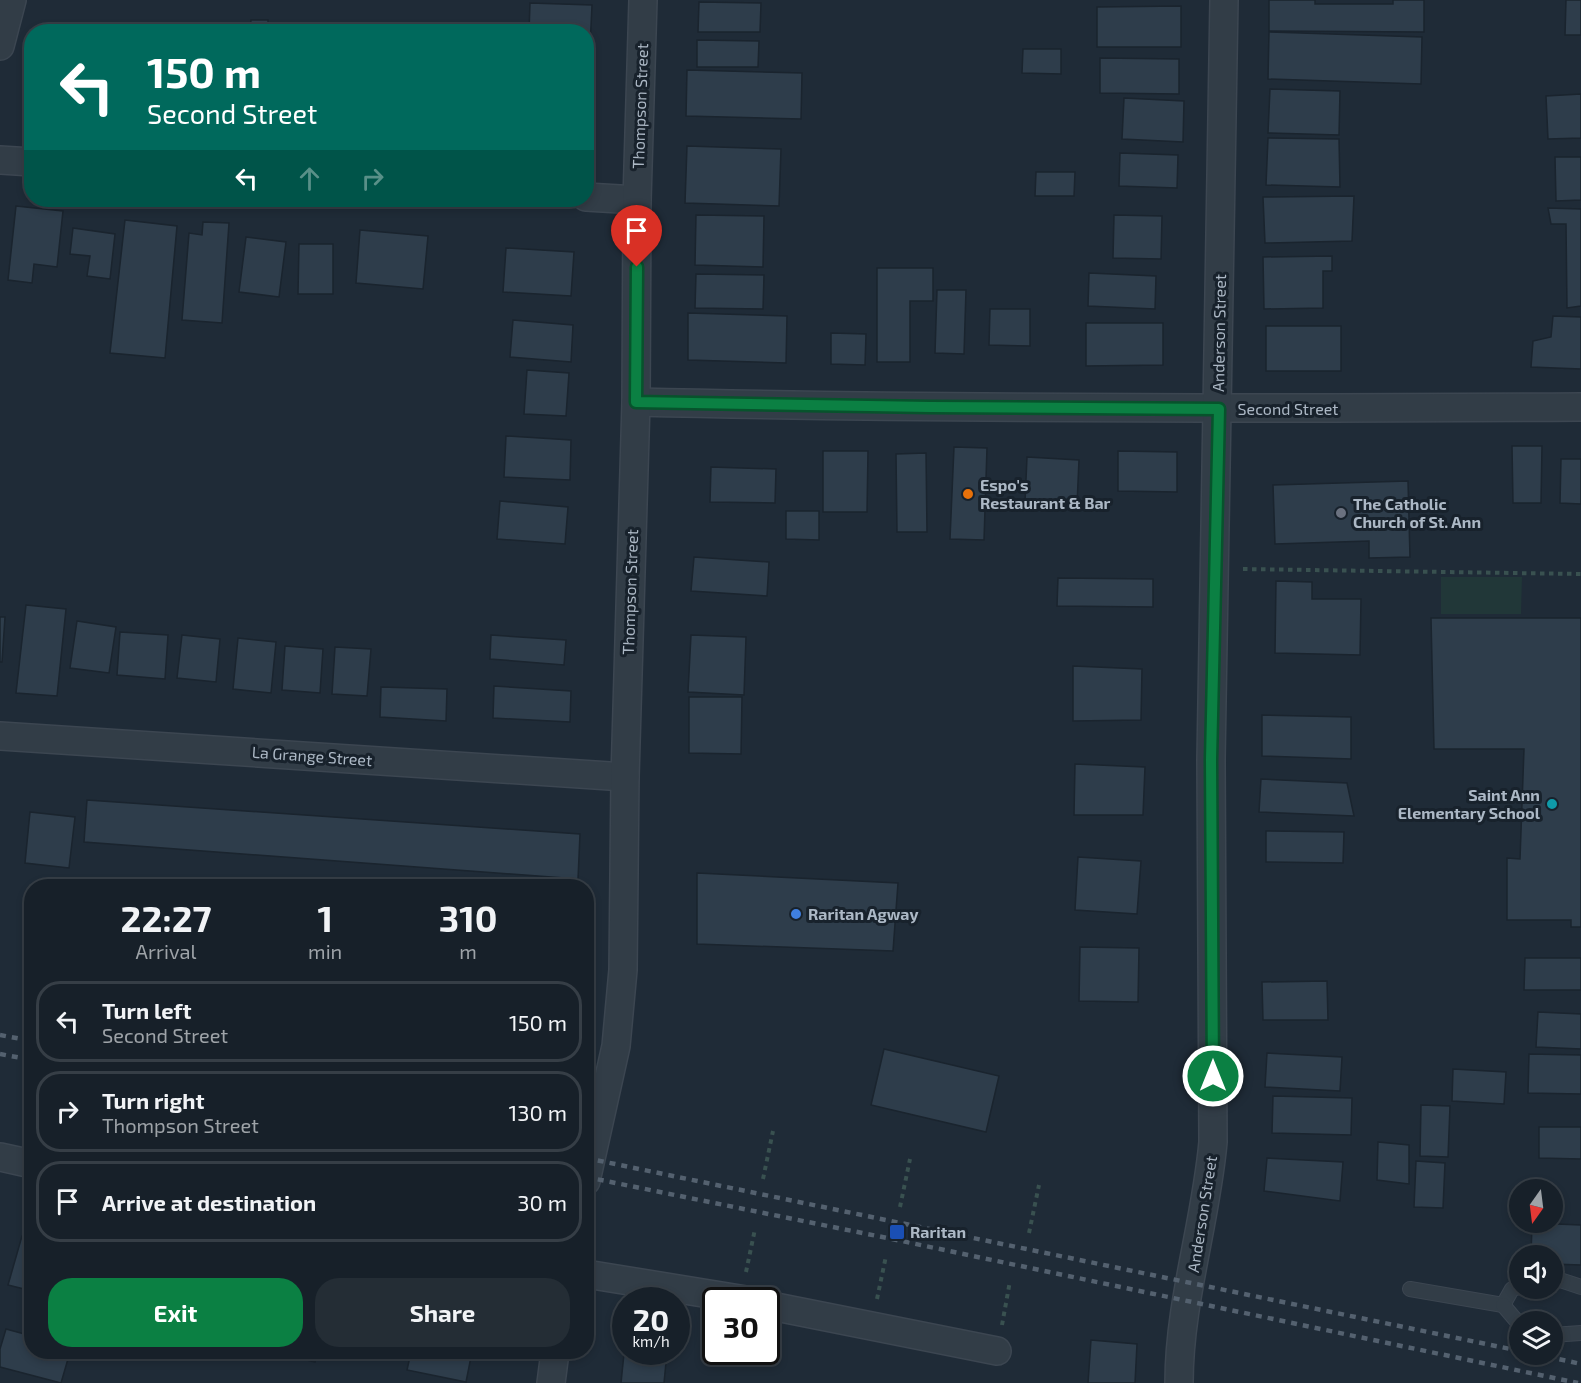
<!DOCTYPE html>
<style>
:root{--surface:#172029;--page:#242d35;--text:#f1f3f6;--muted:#9ea3a8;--line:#363e46;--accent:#0b8043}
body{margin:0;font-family:"Exo 2",sans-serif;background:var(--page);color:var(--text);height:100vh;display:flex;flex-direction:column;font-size:22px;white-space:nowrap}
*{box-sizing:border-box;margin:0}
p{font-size:20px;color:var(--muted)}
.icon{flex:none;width:33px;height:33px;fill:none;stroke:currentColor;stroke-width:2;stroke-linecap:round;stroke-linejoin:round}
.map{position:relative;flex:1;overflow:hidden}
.details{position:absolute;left:24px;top:879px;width:570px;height:480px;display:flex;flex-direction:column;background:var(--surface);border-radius:24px;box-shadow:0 3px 9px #0003,0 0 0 2px var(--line)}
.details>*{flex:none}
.guide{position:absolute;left:24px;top:24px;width:570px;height:183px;border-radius:24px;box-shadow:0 3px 9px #0003,0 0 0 2px var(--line);background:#00695c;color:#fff;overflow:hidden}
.needle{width:39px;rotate:194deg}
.tools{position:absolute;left:1509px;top:1179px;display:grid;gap:12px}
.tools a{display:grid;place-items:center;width:54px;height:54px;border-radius:50%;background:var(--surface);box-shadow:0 3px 9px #0003,0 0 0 2px var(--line);font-size:30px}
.speed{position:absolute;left:612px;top:1287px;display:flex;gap:12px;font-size:30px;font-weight:700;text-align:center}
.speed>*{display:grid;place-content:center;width:78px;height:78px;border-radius:50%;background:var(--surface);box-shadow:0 3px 9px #0003,0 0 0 2px var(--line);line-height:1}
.speed small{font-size:15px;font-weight:400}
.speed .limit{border:3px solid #111;border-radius:9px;background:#fff;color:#111}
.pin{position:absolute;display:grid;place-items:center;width:51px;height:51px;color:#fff;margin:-62px -26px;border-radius:50% 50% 50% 0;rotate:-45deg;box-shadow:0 0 6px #0007}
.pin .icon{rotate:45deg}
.me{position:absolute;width:66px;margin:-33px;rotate:0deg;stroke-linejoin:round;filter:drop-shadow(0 0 4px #0008)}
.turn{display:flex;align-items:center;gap:21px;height:126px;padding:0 24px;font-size:27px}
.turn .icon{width:78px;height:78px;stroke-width:2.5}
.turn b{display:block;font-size:42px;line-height:51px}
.lanes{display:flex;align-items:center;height:57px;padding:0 24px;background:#0003;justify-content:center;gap:30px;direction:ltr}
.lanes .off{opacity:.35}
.eta{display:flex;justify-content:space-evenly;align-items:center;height:102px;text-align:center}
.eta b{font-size:36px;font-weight:700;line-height:42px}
.cta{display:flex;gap:12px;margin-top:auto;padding:12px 24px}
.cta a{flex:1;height:69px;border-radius:24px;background:var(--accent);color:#fff;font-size:24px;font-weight:700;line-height:69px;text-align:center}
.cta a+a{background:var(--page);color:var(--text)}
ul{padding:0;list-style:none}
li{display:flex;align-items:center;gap:18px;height:81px;margin:0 12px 9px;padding:0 12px;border:3px solid var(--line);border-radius:24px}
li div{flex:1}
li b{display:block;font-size:22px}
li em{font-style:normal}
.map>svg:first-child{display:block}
</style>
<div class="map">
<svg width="1581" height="1383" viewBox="0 0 1581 1383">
<rect width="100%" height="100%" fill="#1f2b37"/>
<path fill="#213738" d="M 1441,577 L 1522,577 L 1521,614 L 1441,614 Z"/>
<g fill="#2e3d4b" stroke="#1a242e" stroke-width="1.5">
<path d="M 1269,0 L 1315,0 L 1315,4 L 1393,4 L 1393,0 L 1424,0 L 1424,32 L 1269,31 Z"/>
<path d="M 1566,0 L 1581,0 L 1581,35 L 1565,35 Z"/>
<path d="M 699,2 L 761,3 L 760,32 L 698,32 Z"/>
<path d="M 530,3 L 592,5 L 590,48 L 586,48 L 586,32 L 529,32 Z"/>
<path d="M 1181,6 L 1181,47 L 1097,47 L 1097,7 Z"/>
<path d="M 251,20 L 268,20 L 268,32 L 250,32 Z"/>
<path d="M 1269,32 L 1422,37 L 1421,84 L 1268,79 Z"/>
<path d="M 697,40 L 759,41 L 758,67 L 697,67 Z"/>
<path d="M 1023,49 L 1061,49 L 1061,74 L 1022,73 Z"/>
<path d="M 586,52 L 594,52 L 593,103 L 586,102 Z"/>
<path d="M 1100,58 L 1179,59 L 1179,94 L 1100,93 Z"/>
<path d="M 687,70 L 802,73 L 801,119 L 686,116 Z"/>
<path d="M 1270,89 L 1340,91 L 1339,135 L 1268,133 Z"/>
<path d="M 1581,94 L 1581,138 L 1548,139 L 1546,96 Z"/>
<path d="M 1124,98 L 1184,101 L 1183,142 L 1122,139 Z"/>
<path d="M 1268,138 L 1339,139 L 1340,187 L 1266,185 Z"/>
<path d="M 687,146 L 781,149 L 779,206 L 685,203 Z"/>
<path d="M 1120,153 L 1178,155 L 1177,188 L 1119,186 Z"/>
<path d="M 1555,157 L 1581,157 L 1581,200 L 1556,201 Z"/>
<path d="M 1036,172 L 1075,172 L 1074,196 L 1035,196 Z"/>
<path d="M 1354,196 L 1352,241 L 1265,243 L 1263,197 Z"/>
<path d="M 16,206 L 63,211 L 57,267 L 34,264 L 32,283 L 8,280 Z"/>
<path d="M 1548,208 L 1581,209 L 1581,306 L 1567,308 L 1566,224 L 1551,224 Z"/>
<path d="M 696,215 L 764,216 L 763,267 L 695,265 Z"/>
<path d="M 1114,215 L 1162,216 L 1161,259 L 1113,258 Z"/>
<path d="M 125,220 L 177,226 L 165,358 L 110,353 Z"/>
<path d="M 203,222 L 229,223 L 222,323 L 182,320 L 189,233 L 202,235 Z"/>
<path d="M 73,228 L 115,234 L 110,279 L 87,276 L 90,256 L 70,254 Z"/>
<path d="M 360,230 L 428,236 L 423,289 L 356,283 Z"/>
<path d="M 246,237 L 286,242 L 279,297 L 239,292 Z"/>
<path d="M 299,244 L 333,244 L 333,294 L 298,294 Z"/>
<path d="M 506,248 L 574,252 L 571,296 L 503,292 Z"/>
<path d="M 1332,256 L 1332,271 L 1323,271 L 1323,308 L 1264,309 L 1263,257 Z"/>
<path d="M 877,268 L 933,268 L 933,301 L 910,301 L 910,362 L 877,362 Z"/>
<path d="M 1089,273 L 1156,276 L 1155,309 L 1088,306 Z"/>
<path d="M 696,274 L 764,275 L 763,309 L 695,308 Z"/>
<path d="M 937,290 L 966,290 L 964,354 L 935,353 Z"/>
<path d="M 990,309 L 1030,309 L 1030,346 L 989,345 Z"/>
<path d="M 688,313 L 787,316 L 786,363 L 688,360 Z"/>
<path d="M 1553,316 L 1581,317 L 1581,369 L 1531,367 L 1533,341 L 1551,337 Z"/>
<path d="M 513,320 L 573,325 L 571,362 L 510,357 Z"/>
<path d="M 1086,323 L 1163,323 L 1163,365 L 1086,366 Z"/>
<rect x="1266" y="326" width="75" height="45"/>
<path d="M 831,333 L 866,334 L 865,365 L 831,364 Z"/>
<path d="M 527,370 L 569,373 L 566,416 L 524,414 Z"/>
<path d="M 506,436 L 571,440 L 570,480 L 504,477 Z"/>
<path d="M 1512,446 L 1542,446 L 1541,503 L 1513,503 Z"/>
<path d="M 954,447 L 987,448 L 984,540 L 950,539 Z"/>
<path d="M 823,451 L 868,451 L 867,512 L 823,512 Z"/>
<path d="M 1118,451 L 1177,452 L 1177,492 L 1118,491 Z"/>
<path d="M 926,453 L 927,532 L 897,532 L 896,454 Z"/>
<path d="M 1027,457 L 1079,460 L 1077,505 L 1025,502 Z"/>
<path d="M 1561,459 L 1581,459 L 1581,504 L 1560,503 Z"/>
<path d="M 711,467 L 776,469 L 775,503 L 710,502 Z"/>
<path d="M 1408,481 L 1410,557 L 1369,558 L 1369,541 L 1275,544 L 1273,485 Z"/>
<path d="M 500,501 L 568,507 L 565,544 L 497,539 Z"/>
<path d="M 786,511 L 819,511 L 819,540 L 786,539 Z"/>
<path d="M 694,557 L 769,562 L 767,596 L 691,591 Z"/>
<path d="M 1058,578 L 1153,579 L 1153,607 L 1057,606 Z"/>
<path d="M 1276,581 L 1312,582 L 1312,599 L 1361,599 L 1360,655 L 1275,653 Z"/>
<path d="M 26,605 L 66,609 L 57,696 L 16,693 Z"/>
<path d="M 0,617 L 5,617 L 2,662 L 0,662 Z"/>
<path d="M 1431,618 L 1581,618 L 1581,927 L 1571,927 L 1571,920 L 1507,920 L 1507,858 L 1520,859 L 1524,749 L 1434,749 Z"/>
<path d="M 77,621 L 116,627 L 109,673 L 70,668 Z"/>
<path d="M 120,632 L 168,635 L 165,679 L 117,675 Z"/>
<path d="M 182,635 L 220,639 L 216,682 L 177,678 Z"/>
<path d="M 491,635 L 566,640 L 564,665 L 490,659 Z"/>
<path d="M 691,635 L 746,637 L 744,695 L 688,692 Z"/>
<path d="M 238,638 L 276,642 L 271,693 L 233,689 Z"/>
<path d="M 285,646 L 323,649 L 320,693 L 282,690 Z"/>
<path d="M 335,647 L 371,649 L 367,696 L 332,694 Z"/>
<path d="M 1073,666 L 1142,669 L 1141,720 L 1073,721 Z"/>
<path d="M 494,686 L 571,691 L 570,722 L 493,718 Z"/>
<path d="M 381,687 L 447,689 L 446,721 L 380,717 Z"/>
<path d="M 689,697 L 742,697 L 741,754 L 689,753 Z"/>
<path d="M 1262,715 L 1351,717 L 1351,759 L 1262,756 Z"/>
<path d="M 1075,764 L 1145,767 L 1143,815 L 1074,815 Z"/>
<path d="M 1261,779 L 1347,783 L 1354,816 L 1259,812 Z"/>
<path d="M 87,800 L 580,834 L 578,879 L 84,842 Z"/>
<path d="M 30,812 L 75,817 L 69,868 L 25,863 Z"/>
<path d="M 1266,831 L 1344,832 L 1343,863 L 1266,862 Z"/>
<path d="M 1078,857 L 1141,861 L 1137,914 L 1075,910 Z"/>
<path d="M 697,873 L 898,883 L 893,951 L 697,944 Z"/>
<path d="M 1080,947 L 1139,948 L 1138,1002 L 1079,1001 Z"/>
<path d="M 1525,958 L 1581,958 L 1581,990 L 1524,990 Z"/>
<path d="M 1327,981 L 1328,1020 L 1263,1020 L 1262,982 Z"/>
<path d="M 1538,1012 L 1581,1014 L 1581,1049 L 1536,1047 Z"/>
<path d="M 884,1049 L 999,1076 L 986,1132 L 871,1105 Z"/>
<path d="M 1267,1053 L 1342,1057 L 1340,1091 L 1265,1087 Z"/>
<path d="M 1529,1054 L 1581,1055 L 1581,1094 L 1528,1093 Z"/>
<path d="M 1453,1069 L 1506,1072 L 1504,1104 L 1452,1101 Z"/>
<path d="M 1273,1096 L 1352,1098 L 1351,1135 L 1272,1133 Z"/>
<path d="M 1421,1105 L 1450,1106 L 1448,1157 L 1420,1156 Z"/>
<path d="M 1539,1127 L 1581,1127 L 1581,1159 L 1539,1158 Z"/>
<path d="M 1378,1142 L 1409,1145 L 1409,1184 L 1377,1180 Z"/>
<path d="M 1267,1158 L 1343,1162 L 1340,1201 L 1264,1191 Z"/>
<path d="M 1416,1161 L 1445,1163 L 1443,1208 L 1414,1207 Z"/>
<path d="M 1532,1223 L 1581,1225 L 1581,1265 L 1552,1264 L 1552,1256 L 1531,1256 Z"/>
<path d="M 22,1236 L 32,1238 L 32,1291 L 8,1285 Z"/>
<path d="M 6,1329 L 32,1336 L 32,1352 L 70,1352 L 61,1383 L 0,1367 L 0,1349 Z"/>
<path d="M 626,1334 L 626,1352 L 667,1352 L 664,1383 L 621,1383 Z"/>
<path d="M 1091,1340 L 1137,1344 L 1135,1383 L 1088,1383 Z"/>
<path d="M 276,1352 L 318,1352 L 315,1362 Z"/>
<path d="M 411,1352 L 472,1352 L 466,1382 L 407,1370 Z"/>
</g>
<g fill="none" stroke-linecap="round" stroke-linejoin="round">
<g stroke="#3c4651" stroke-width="16">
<g id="lane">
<path d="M 1552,1281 L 1560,1280 L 1581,1287"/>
<path d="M 1410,1289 L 1503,1305 L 1512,1289 L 1520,1287"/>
<path d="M 1503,1305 L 1520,1325"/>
<path d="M 1552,1335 L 1581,1333"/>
</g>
</g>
<g stroke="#3c4651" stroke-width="30">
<g id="street">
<path d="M 0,46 L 12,0"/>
<path d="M 0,160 L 32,162"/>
<path d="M 586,197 L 637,200"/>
<path d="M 636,402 C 951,409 1266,409 1581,407"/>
<path d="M 0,736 L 625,777"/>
<path d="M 0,1157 L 32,1164"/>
<path d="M 586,1181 L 616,1046 L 623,970 L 625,777 L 636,402 L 637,200 L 643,0"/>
<path d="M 586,1274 L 746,1300"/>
<path d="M 766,1305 L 997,1351"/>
<path d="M 551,1383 L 555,1352"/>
<path d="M 1179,1383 C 1179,1302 1206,1222 1213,1142 L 1211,760 L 1224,0"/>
</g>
</g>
<g stroke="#395150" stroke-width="4" stroke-dasharray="4.5 4.5" stroke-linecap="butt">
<path d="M 1243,569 L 1581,574"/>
<path d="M 763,1179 L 773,1131"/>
<path d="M 900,1207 L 910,1159"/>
<path d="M 1029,1233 L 1039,1185"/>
<path d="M 746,1272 L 755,1229"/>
<path d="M 877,1299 L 886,1256"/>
<path d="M 1002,1325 L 1010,1281"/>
</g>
<use href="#lane" stroke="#323d47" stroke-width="14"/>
<use href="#street" stroke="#323d47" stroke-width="27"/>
<g stroke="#54616f" stroke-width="4.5" stroke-dasharray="6 6" stroke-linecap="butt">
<path d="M 0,1035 L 32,1041"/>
<path d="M 0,1054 L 32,1060"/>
<path d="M 586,1158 L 1520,1351"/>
<path d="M 586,1177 L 892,1239 L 1578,1383"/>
<path d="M 1536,1354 L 1581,1364"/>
</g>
</g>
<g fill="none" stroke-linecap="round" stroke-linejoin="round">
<g stroke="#07532c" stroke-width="15">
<path id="route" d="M 637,267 L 636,402 L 930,407 L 1219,409 L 1211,760 L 1213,1076"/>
</g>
<use href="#route" stroke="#0b8043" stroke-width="10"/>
</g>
<circle fill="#e8710a" stroke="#18222c" stroke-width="2" cx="968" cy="494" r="6"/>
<circle fill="#6b7280" stroke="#18222c" stroke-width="2" cx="1341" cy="513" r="6"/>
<circle fill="#0f9aa8" stroke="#18222c" stroke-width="2" cx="1552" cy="804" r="6"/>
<circle fill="#3f7fe0" stroke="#18222c" stroke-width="2" cx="796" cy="914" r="6"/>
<rect fill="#1a4fb4" stroke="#18222c" stroke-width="2" x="889" y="1224" width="16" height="16" rx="3"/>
<g text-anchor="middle" stroke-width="6" stroke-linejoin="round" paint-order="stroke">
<g font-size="16" fill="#acb8c5" stroke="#18222c">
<text transform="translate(640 106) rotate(-88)" y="6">Thompson Street</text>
<text transform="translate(1219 333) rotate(-89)" y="6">Anderson Street</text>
<text x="1288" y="415">Second Street</text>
<text transform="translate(630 592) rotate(-88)" y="6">Thompson Street</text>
<text transform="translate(312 756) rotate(4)" y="6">La Grange Street</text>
<text transform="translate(1202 1214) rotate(-81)" y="6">Anderson Street</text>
</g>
<g font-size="16" font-weight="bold" fill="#acb8c5" stroke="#18222c" text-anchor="start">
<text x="980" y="491">Espo's<tspan x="980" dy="18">Restaurant &amp; Bar</tspan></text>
<text x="1353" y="510">The Catholic<tspan x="1353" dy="18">Church of St. Ann</tspan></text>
<text x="1540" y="801" text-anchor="end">Saint Ann<tspan x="1540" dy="18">Elementary School</tspan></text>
<text x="808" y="920">Raritan Agway</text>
<text x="910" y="1238">Raritan</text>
</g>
</g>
</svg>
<div class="tools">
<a><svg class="needle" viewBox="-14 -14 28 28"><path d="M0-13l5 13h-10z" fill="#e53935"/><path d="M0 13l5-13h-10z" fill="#9ea3a8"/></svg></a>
<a><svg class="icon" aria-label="sound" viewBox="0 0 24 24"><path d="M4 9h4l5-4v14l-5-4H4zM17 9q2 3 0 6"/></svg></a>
<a><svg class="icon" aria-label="layers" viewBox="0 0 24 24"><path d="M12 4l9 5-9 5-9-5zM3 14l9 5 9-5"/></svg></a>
</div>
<div class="speed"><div>20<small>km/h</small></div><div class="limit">30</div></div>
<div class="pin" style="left:637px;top:267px;background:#d93025"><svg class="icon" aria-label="arrive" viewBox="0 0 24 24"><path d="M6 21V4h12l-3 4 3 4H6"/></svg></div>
<svg class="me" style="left:1213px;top:1076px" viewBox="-20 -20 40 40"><circle r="17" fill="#0b8043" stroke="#fff" stroke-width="3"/><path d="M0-11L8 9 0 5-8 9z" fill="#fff"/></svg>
<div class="guide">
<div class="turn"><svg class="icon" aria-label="left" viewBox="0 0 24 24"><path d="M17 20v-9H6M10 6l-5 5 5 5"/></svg><div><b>150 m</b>Second Street</div></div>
<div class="lanes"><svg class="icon" aria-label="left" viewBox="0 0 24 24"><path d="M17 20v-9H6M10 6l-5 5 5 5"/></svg><svg class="icon off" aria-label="ahead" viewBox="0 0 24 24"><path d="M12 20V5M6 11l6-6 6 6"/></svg><svg class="icon off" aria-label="right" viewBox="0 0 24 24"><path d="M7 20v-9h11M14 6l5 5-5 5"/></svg></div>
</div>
<section class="details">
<div class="eta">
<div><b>22:27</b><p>Arrival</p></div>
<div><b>1</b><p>min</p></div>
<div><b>310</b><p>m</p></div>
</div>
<ul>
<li><svg class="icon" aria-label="left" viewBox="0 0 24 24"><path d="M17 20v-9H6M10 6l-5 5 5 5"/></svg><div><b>Turn left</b><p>Second Street</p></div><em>150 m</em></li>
<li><svg class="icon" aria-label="right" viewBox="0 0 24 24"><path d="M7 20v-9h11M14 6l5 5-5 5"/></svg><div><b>Turn right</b><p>Thompson Street</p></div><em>130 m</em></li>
<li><svg class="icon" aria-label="arrive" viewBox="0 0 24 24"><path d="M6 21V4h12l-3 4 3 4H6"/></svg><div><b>Arrive at destination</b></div><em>30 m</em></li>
</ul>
<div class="cta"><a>Exit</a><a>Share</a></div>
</section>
</div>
